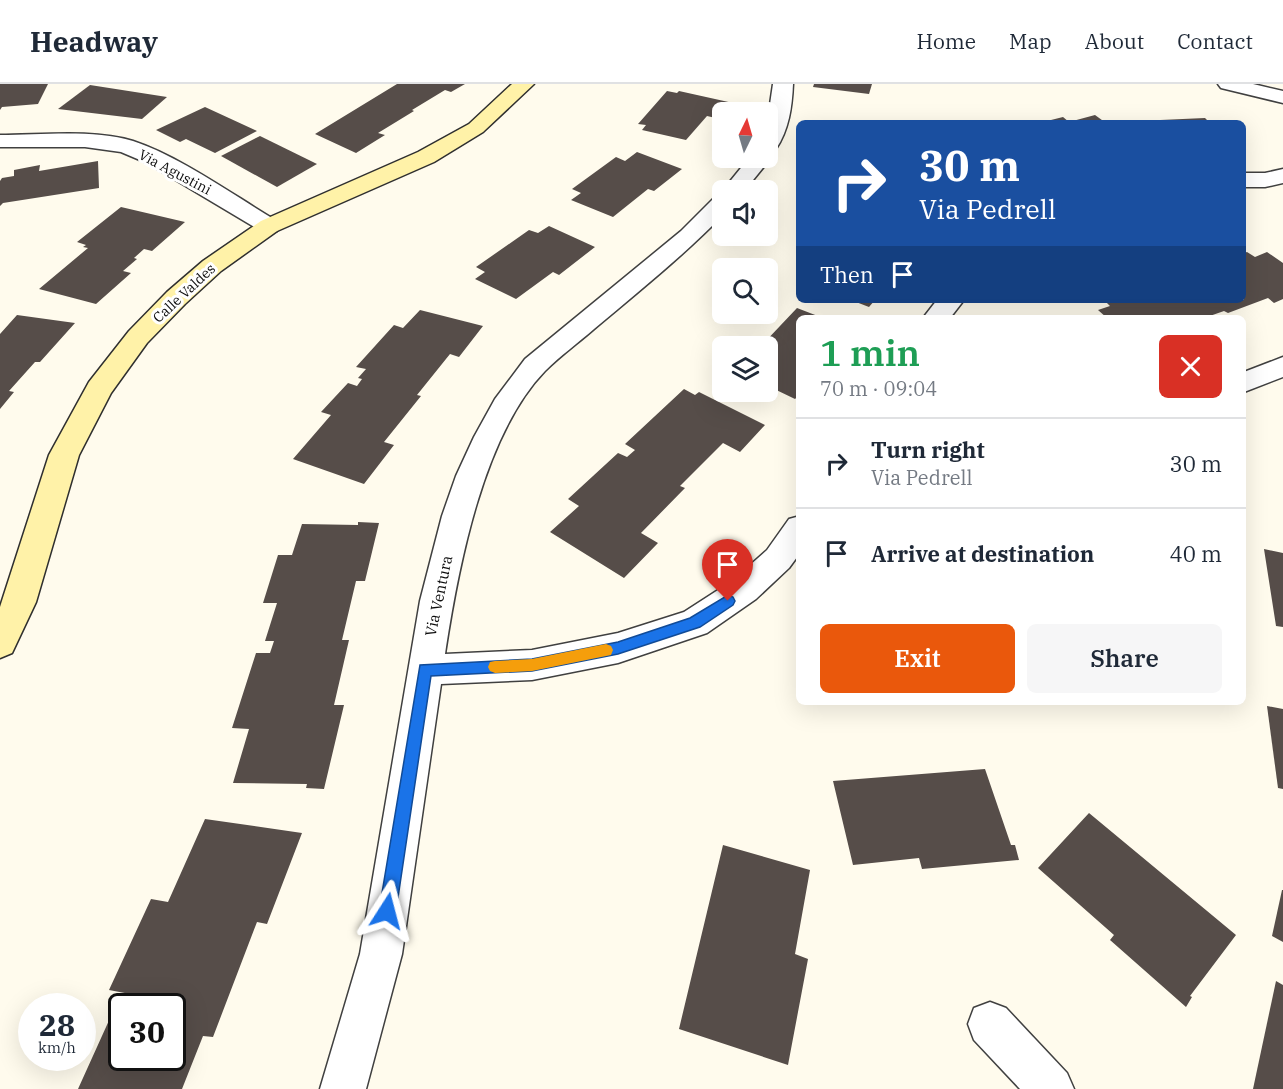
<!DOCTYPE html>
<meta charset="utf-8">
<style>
:root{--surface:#fff;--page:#f6f6f7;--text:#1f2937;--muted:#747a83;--line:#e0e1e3;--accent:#ea580c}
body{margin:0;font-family:"IBM Plex Serif",serif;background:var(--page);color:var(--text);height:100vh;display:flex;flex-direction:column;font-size:22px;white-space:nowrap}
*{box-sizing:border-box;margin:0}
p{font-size:20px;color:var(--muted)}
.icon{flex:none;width:33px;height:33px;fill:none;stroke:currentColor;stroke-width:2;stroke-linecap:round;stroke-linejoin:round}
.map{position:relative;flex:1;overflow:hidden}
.details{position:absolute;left:796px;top:231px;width:450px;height:390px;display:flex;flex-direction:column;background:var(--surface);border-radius:9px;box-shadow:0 6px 24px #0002}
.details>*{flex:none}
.hud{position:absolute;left:796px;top:36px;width:450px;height:183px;border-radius:9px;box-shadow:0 6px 24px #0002;background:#1a4fa0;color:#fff;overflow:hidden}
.needle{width:39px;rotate:5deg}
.fabs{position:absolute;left:712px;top:18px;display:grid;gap:12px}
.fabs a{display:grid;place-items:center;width:66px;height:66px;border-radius:9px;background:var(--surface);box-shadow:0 6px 24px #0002;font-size:30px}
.speed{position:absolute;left:18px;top:909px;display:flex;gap:12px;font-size:30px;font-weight:700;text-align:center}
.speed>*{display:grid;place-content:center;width:78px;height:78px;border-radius:50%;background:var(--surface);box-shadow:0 6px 24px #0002;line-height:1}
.speed small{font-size:15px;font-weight:400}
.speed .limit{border:3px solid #111;border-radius:9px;background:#fff;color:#111}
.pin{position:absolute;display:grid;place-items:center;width:51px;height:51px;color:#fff;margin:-62px -26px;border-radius:50% 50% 50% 0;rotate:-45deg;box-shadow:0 0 6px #0007}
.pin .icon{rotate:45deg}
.me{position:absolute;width:66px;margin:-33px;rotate:9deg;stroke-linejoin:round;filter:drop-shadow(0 0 4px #0008)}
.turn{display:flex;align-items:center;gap:21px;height:126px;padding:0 24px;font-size:27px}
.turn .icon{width:78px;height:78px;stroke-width:2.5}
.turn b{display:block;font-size:42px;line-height:51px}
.then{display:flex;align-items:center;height:57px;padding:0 24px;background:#0003;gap:12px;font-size:22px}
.round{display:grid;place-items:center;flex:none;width:63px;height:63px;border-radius:9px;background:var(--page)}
.headline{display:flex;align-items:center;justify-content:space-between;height:102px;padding:0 24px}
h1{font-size:36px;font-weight:600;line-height:45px;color:#1e9e55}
.button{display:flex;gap:12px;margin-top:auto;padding:12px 24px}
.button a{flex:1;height:69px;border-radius:9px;background:var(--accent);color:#fff;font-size:24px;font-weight:600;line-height:69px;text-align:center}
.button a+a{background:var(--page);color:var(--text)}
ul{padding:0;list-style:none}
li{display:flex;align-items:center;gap:18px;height:90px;padding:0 24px;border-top:2px solid var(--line)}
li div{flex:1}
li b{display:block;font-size:22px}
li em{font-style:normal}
header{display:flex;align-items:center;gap:36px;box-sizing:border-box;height:84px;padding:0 30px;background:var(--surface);border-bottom:2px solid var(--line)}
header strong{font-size:28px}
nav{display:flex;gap:33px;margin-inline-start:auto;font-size:21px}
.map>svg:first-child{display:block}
</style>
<header>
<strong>Headway</strong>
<nav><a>Home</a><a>Map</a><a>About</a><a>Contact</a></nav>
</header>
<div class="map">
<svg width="1283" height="1005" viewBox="0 0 1283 1005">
<rect width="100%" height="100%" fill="#fffbed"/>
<g fill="#564d49">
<path d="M 0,0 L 48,0 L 38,20 L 2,23 L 0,26 Z"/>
<path d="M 397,0 L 465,0 L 451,8 L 445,6 L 412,26 L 414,27 L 378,49 L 385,51 L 356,69 L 315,50 Z"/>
<path d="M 814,0 L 872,0 L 869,10 L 813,3 Z"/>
<path d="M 90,1 L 167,13 L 142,35 L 58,25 Z"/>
<path d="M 667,7 L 677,9 L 679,7 L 733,19 L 720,35 L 707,32 L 686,56 L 642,46 L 646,41 L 638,40 Z"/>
<path d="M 205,23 L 257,47 L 215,69 L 186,55 L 180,58 L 156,46 Z"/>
<path d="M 1095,31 L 1106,39 L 1039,39 L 1063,33 L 1069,38 Z"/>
<path d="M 1205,34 L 1210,39 L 1138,39 L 1138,37 Z"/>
<path d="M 260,52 L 317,80 L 277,103 L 221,72 Z"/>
<path d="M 637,68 L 682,85 L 654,107 L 648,105 L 613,133 L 571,116 L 581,109 L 572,105 L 616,73 L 625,77 Z"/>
<path d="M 98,77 L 99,104 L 3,119 L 0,122 L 0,97 L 2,94 L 14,92 L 14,86 L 40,81 L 39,87 Z"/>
<path d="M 121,123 L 185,138 L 152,167 L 144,165 L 134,174 L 137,175 L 123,187 L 131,189 L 96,220 L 39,205 L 88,164 L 83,163 L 86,161 L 77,158 Z"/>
<path d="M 549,142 L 595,163 L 559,191 L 553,188 L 516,215 L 475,195 L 485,188 L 476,183 L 529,146 L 538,149 Z"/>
<path d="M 1247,168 L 1255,173 L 1267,168 L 1283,179 L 1283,215 L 1274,219 L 1268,214 L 1228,229 L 1224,227 L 1204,234 L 1107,234 L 1098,226 L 1110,222 L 1104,216 L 1244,216 L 1244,169 Z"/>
<path d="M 858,216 L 875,216 L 869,223 L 856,218 Z"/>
<path d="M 797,224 L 823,234 L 800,234 L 800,310 L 795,315 L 768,302 L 768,262 L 761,262 Z"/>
<path d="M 420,226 L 483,242 L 459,273 L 450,270 L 417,311 L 421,312 L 384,358 L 394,361 L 364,400 L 293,375 L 331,331 L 321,328 L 348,299 L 357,302 L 362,295 L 358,294 L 366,285 L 356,283 L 394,241 L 403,244 Z"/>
<path d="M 17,231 L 75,239 L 40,278 L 35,278 L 9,307 L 14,308 L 0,325 L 0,250 Z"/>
<path d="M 684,305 L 695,311 L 699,308 L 765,341 L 740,368 L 723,359 L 680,402 L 685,404 L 641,449 L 658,459 L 624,494 L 550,448 L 579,422 L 568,415 L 618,369 L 627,373 L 635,366 L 625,360 Z"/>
<path d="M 358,438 L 379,439 L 365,497 L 356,497 L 342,556 L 349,556 L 334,621 L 344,621 L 324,705 L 306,704 L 307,700 L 233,699 L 249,645 L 232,644 L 256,569 L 270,569 L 274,557 L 265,557 L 277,519 L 263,519 L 278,471 L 292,471 L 302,440 L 358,441 Z"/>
<path d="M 1264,465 L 1283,469 L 1283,543 L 1276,542 Z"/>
<path d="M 1267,622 L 1283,625 L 1283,705 L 1278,704 Z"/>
<path d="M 985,685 L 1011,761 L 1015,761 L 1019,776 L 922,785 L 919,774 L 853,781 L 833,697 Z"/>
<path d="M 1089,729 L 1236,851 L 1190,912 L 1192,913 L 1186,923 L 1110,856 L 1114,851 L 1038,784 Z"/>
<path d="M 205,735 L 302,749 L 267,840 L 257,838 L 213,953 L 203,952 L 182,1005 L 78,1005 L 111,932 L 119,934 L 122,928 L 122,974 L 172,974 L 172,922 L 124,922 L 130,910 L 109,906 L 151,815 L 168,818 Z"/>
<path d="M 723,761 L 810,786 L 795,870 L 808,875 L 788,981 L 679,945 Z"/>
<path d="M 1282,806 L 1283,806 L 1283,858 L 1272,852 Z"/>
<path d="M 1276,897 L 1283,901 L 1283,1005 L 1253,1005 Z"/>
</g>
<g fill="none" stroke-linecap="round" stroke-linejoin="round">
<g stroke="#404040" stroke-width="3">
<g id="street">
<path d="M 773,0 L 793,0 C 792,23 789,45 776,65 L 768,66 L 768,34 Z"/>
<path d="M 1218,0 L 1253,0 L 1283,7 L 1283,19 L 1221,4 Z"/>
<path d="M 0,51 C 41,51 94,45 133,57 C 181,73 233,111 277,137 L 281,142 L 277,147 L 269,149 L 261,147 L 147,79 L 121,68 L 85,63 L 0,63 Z"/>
<path d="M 768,70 L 771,74 L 745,106 L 723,106 L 749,74 L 768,74 Z"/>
<path d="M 1283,85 L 1283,99 L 1265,103 L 1244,103 L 1244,89 L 1265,89 Z"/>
<path d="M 723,111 L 723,131 C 683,172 638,208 594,245 C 578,259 560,272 545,287 C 483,351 458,484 445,570 L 532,566 L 618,549 L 684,528 L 732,497 L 767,466 L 789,435 L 800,432 L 800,469 L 789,484 L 756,515 L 707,549 L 618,579 L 532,596 L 441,600 L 402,870 L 366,1005 L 320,1005 L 360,870 L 420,517 L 442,432 L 456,392 L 474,353 L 495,315 L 525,275 L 681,147 L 715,113 Z"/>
<path d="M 937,216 L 964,216 L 950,234 L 923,234 Z"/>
<path d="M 1283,273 L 1283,293 L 1244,308 L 1244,288 Z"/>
<path d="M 990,918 L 1006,924 L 1067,989 L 1074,1005 L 1020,1005 L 974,956 L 968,940 L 974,924 Z"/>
</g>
</g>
<g stroke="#2f2f2f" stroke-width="3">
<path id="secondary" d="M 512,0 L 534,0 L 483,48 L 434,78 L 277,147 L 221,187 L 185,220 L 147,259 L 111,309 L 79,371 L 36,518 L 12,569 L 0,574 L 0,523 L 49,371 L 89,298 L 129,247 L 167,208 L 203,177 L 261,137 L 418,68 L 469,40 Z"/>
</g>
<use href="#street" fill="#fff" fill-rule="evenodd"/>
<use href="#secondary" fill="#fff2a8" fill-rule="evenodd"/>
</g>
<path fill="#1a73e8" stroke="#114b97" stroke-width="1.5" d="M 728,511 L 733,513 L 735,517 L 733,521 L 700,543 L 618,570 L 532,587 L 431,592 L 396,827 L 393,833 L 387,836 L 381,833 L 379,827 L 420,581 L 532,575 L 618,558 L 690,534 Z"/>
<path fill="#f59e0b" d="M 606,560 L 611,562 L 613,566 L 611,571 L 532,587 L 495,589 L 490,587 L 488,583 L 490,578 L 495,577 L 532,575 Z"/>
<g text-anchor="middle" stroke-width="6" stroke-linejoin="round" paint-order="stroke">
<g font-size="14" fill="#0d0d0d" stroke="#fff">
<text transform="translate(175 88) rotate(28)" y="5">Via Agustini</text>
<text transform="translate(184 209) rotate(-43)" y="5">Calle Valdes</text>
</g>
<g font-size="15" fill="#0d0d0d" stroke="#fff">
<text transform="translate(439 512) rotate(-78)" y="5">Via Ventura</text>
</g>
</g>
</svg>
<div class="fabs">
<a><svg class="needle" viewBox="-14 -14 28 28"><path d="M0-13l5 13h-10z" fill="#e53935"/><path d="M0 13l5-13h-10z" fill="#747a83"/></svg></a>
<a><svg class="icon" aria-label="sound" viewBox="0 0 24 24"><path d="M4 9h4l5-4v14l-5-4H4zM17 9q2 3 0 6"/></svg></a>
<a><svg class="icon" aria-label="search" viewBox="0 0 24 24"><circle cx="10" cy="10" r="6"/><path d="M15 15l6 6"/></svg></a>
<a><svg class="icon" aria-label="layers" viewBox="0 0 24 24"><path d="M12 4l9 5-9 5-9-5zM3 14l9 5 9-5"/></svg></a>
</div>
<div class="speed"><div>28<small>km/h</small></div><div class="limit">30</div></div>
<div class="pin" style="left:728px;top:517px;background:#d93025"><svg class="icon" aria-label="arrive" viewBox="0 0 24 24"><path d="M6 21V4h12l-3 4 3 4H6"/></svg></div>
<svg class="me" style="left:387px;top:827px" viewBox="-20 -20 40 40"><path d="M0-17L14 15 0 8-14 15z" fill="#1a73e8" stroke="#fff" stroke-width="4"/></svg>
<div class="hud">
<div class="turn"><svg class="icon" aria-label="right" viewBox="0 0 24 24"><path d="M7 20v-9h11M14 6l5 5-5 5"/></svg><div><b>30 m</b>Via Pedrell</div></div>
<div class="then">Then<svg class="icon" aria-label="arrive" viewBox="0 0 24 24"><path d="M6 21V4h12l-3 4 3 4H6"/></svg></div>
</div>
<section class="details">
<div class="headline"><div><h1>1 min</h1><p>70 m · 09:04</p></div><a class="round" style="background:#d93025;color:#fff"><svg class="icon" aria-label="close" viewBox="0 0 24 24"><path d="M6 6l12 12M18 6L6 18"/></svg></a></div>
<ul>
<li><svg class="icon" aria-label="right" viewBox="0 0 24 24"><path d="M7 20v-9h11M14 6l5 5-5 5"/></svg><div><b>Turn right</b><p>Via Pedrell</p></div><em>30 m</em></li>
<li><svg class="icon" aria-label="arrive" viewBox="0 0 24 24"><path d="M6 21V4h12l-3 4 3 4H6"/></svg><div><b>Arrive at destination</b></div><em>40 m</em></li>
</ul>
<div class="button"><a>Exit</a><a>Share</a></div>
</section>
</div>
